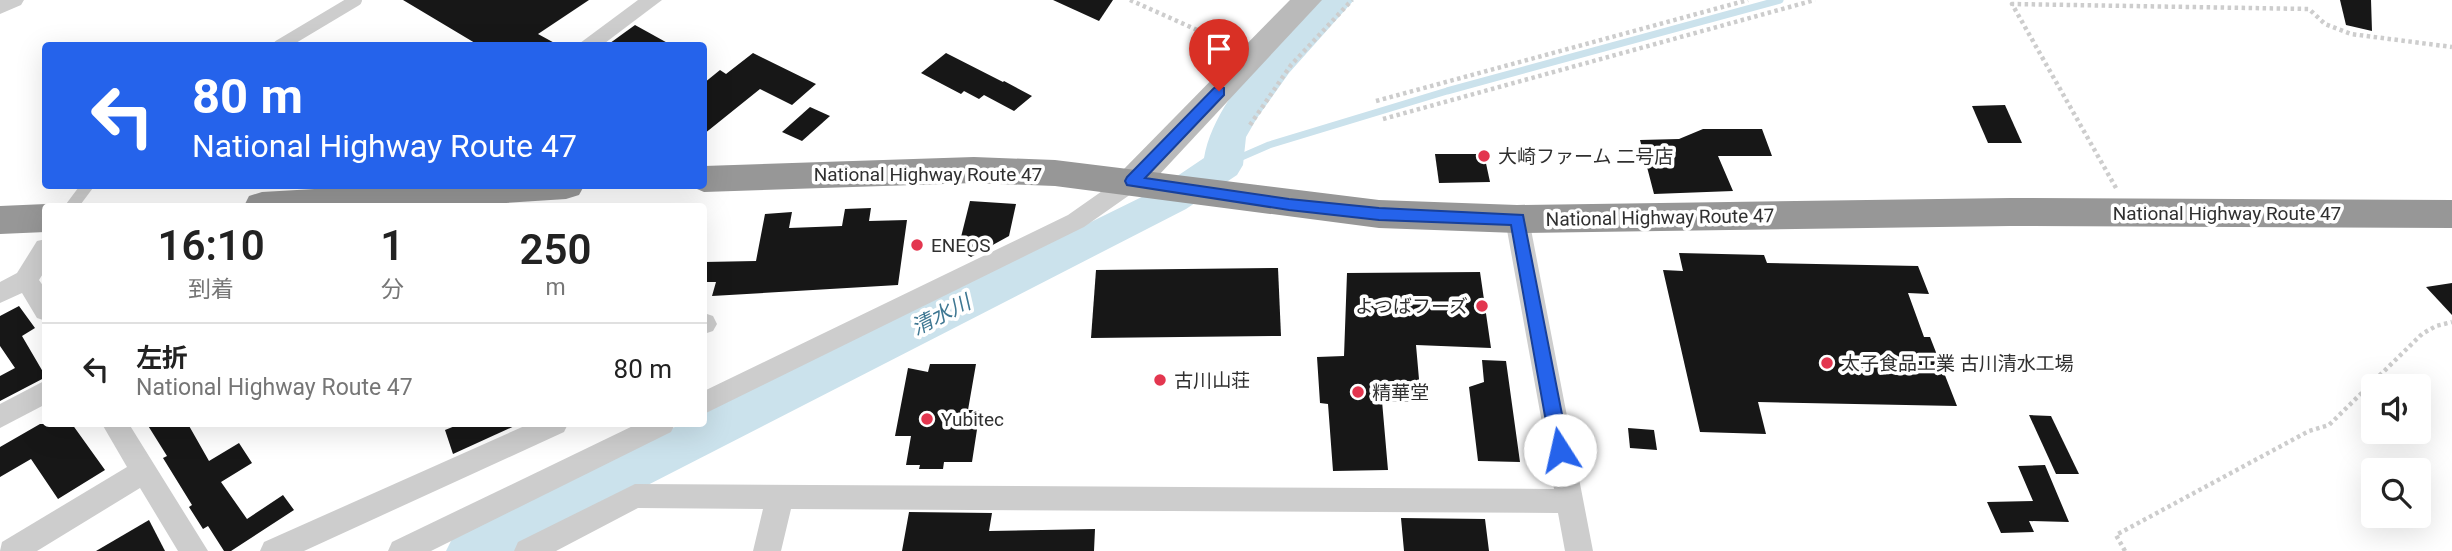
<!DOCTYPE html>
<html lang="ja">
<meta charset="utf-8">
<style>
:root{--surface:#fff;--page:#f6f6f6;--text:#222;--muted:#767676;--line:#e0e0e0}
body{margin:0;font-family:Roboto,"Noto Sans JP",sans-serif;background:var(--page);color:var(--text);height:100vh;display:flex;flex-direction:column;font-size:26px;white-space:nowrap}
*{box-sizing:border-box;margin:0}
p{font-size:23px;color:var(--muted)}
.icon{flex:none;width:38px;height:38px;fill:none;stroke:currentColor;stroke-width:2;stroke-linecap:round;stroke-linejoin:round}
.map{position:relative;flex:1;overflow:hidden}
.details{position:absolute;left:42px;top:203px;width:665px;height:224px;display:flex;flex-direction:column;background:var(--surface);border-radius:7px;box-shadow:0 7px 28px #0002}
.details>*{flex:none}
.top-card{position:absolute;left:42px;top:42px;width:665px;height:147px;border-radius:7px;box-shadow:0 7px 28px #0002;background:#2563eb;color:#fff;overflow:hidden}
.fabs{position:absolute;left:2361px;top:374px;display:grid;gap:14px}
.fabs a{display:grid;place-items:center;width:70px;height:70px;border-radius:7px;background:var(--surface);box-shadow:0 7px 28px #0002;font-size:35px}
.pin{position:absolute;display:grid;place-items:center;width:60px;height:60px;color:#fff;margin:-72px -30px;border-radius:50% 50% 50% 0;rotate:-45deg;box-shadow:0 0 7px #0007}
.pin .icon{rotate:45deg}
.me{position:absolute;width:77px;margin:-38px;rotate:350deg;stroke-linejoin:round;filter:drop-shadow(0 0 5px #0008)}
.turn{display:flex;align-items:center;gap:24px;height:147px;padding:0 35px;font-size:32px}
.turn .icon{width:91px;height:91px;stroke-width:2.5}
.turn b{display:block;font-size:49px;line-height:60px}
.eta{display:flex;justify-content:space-evenly;align-items:center;height:119px;text-align:center}
.eta b{font-size:42px;font-weight:600;line-height:49px}
ul{padding:0;list-style:none}
li{display:flex;align-items:center;gap:21px;height:91px;padding:0 35px;border-top:2px solid var(--line)}
li div{flex:1}
li b{display:block;font-size:26px}
li em{font-style:normal}
.map>svg:first-child{display:block}
</style>
<div class="map">
<svg width="2452" height="551" viewBox="0 0 2452 551">
<rect width="100%" height="100%" fill="#fff"/>
<g fill="none" stroke-linecap="round" stroke-linejoin="round">
<path stroke="#cbe2ec" stroke-width="7" d="M 1223,165 L 1269,145 L 1447,91 L 1780,0"/>
<path fill="#cbe2ec" fill-rule="evenodd" d="M 1317,0 L 1354,0 L 1289,73 L 1257,118 L 1246,137 L 1243,165 L 1237,175 L 1186,209 L 519,551 L 446,551 L 454,535 L 681,424 L 704,424 L 704,412 L 1158,189 L 1204,158 C 1214,99 1276,42 1317,0 Z"/>
</g>
<g fill="#171717">
<path d="M 403,0 L 589,0 L 538,34 L 560,46 L 480,46 Z"/>
<path d="M 1053,0 L 1113,0 L 1099,21 Z"/>
<path d="M 2340,0 L 2371,0 L 2372,31 L 2346,25 Z"/>
<path d="M 635,25 L 673,46 L 606,46 Z"/>
<path d="M 753,53 L 816,84 L 792,105 L 760,89 L 704,134 L 704,83 L 720,70 L 726,74 Z"/>
<path d="M 946,53 L 1003,82 L 1004,81 L 1032,96 L 1014,111 L 984,95 L 979,99 L 964,91 L 961,94 L 921,73 Z"/>
<path d="M 2005,105 L 2022,143 L 1988,143 L 1972,106 Z"/>
<path d="M 810,107 L 830,116 L 802,141 L 782,132 Z"/>
<path d="M 1703,129 L 1762,129 L 1772,156 L 1718,156 L 1733,191 L 1654,194 L 1640,140 L 1679,139 Z"/>
<path d="M 1435,154 L 1484,154 L 1490,182 L 1439,183 Z"/>
<path d="M 970,201 L 1016,204 L 1009,236 L 971,257 L 958,249 Z"/>
<path d="M 871,208 L 869,221 L 907,220 L 898,285 L 712,296 L 716,282 L 704,282 L 704,262 L 756,261 L 765,214 L 792,212 L 789,228 L 842,226 L 845,209 Z"/>
<path d="M 1679,253 L 1764,255 L 1767,263 L 1918,266 L 1929,294 L 1908,293 L 1924,337 L 1930,337 L 1957,406 L 1758,402 L 1766,434 L 1700,432 L 1663,270 L 1683,271 Z"/>
<path d="M 1278,268 L 1281,336 L 1091,338 L 1096,270 Z"/>
<path d="M 1480,272 L 1491,348 L 1416,345 L 1421,402 L 1382,401 L 1388,470 L 1333,471 L 1328,404 L 1320,403 L 1317,357 L 1344,356 L 1347,273 Z"/>
<path d="M 2452,283 L 2452,315 L 2426,287 Z"/>
<path d="M 19,306 L 35,328 L 22,336 L 46,377 L 0,401 L 0,376 L 15,368 L 0,346 L 0,316 Z"/>
<path d="M 1482,360 L 1506,361 L 1520,462 L 1478,461 L 1469,387 L 1484,382 Z"/>
<path d="M 930,364 L 976,364 L 968,410 L 980,410 L 972,462 L 944,462 L 943,469 L 919,469 L 920,465 L 906,465 L 911,436 L 895,436 L 908,368 L 928,372 Z"/>
<path d="M 2029,415 L 2051,416 L 2079,474 L 2056,474 Z"/>
<path d="M 40,424 L 72,424 L 105,470 L 58,499 L 31,459 L 0,477 L 0,447 Z"/>
<path d="M 147,424 L 188,424 L 209,461 L 239,443 L 252,463 L 221,482 L 247,519 L 283,495 L 294,510 L 231,551 L 224,551 L 208,526 L 203,529 L 189,507 L 192,505 L 163,458 L 167,456 Z"/>
<path d="M 460,424 L 519,424 L 453,454 L 445,430 Z"/>
<path d="M 1628,428 L 1654,430 L 1657,450 L 1630,448 Z"/>
<path d="M 2045,465 L 2069,522 L 2029,521 L 2034,532 L 2001,533 L 1987,502 L 2033,501 L 2018,466 Z"/>
<path d="M 909,512 L 992,513 L 989,531 L 1095,529 L 1094,551 L 902,551 Z"/>
<path d="M 1401,518 L 1485,519 L 1489,551 L 1404,551 Z"/>
<path d="M 149,520 L 165,551 L 96,551 Z"/>
</g>
<g fill="none" stroke-linecap="round" stroke-linejoin="round">
<g stroke="#cdcdcd" stroke-width="4.5" stroke-dasharray="3.5 3.5" stroke-linecap="butt">
<path d="M 1130,0 L 1233,46"/>
<path d="M 1376,101 L 1748,0"/>
<path d="M 1383,119 L 1815,0"/>
<path d="M 1250,125 L 1291,65 L 1352,0"/>
<path d="M 2116,188 L 2012,4 L 2309,9 L 2325,24 L 2351,34 L 2452,47"/>
<path d="M 2125,551 L 2116,535 L 2309,431 L 2329,425 L 2422,334 L 2436,326 L 2452,322"/>
</g>
<g stroke="#cdcdcd" stroke-width="12">
<path d="M 279,46 L 356,0"/>
<path d="M 72,206 L 87,186"/>
</g>
<g fill="#cdcdcd" fill-rule="evenodd">
<path d="M 0,0 L 24,0 L 21,5 L 0,14 Z"/>
<path d="M 638,0 L 662,0 L 601,46 L 576,46 Z"/>
<path d="M 1133,173 L 1141,175 L 1145,181 L 1141,187 L 1084,227 L 704,414 L 704,391 L 1068,215 L 1125,175 Z"/>
<path d="M 1517,210 L 1525,213 L 1529,219 L 1593,551 L 1565,551 L 1558,513 L 791,509 L 781,551 L 753,551 L 763,509 L 638,508 L 556,551 L 514,551 L 518,542 L 635,484 L 1554,489 L 1505,219 L 1509,213 Z"/>
<path d="M 46,239 L 46,269 L 39,280 L 46,290 L 46,321 L 37,318 L 22,293 L 0,303 L 0,282 L 17,273 L 37,241 Z"/>
<path d="M 704,313 L 713,316 L 717,324 L 713,331 L 704,334 Z"/>
<path d="M 46,380 L 46,404 L 0,428 L 0,404 Z"/>
<path d="M 102,424 L 129,424 L 208,551 L 178,551 L 140,488 L 37,551 L 0,551 L 2,542 L 127,467 Z"/>
<path d="M 529,424 L 568,424 L 564,432 L 304,551 L 260,551 L 264,542 Z"/>
<path d="M 637,424 L 675,424 L 671,432 L 431,551 L 388,551 L 392,542 Z"/>
</g>
<path fill="#bababa" fill-rule="evenodd" d="M 1290,0 L 1322,0 L 1145,190 L 1133,193 L 1121,190 L 1117,181 L 1121,172 Z"/>
<g fill="#979797" fill-rule="evenodd">
<path d="M 974,157 L 1055,160 L 1379,200 L 1517,205 L 2010,198 L 2452,200 L 2452,228 L 2010,226 L 1517,233 L 1379,228 L 1055,186 L 974,183 L 704,192 L 690,186 L 704,186 L 704,166 Z"/>
<path d="M 367,186 L 584,186 L 579,195 L 566,199 L 460,206 L 244,206 L 249,196 L 262,192 Z"/>
<path d="M 46,204 L 54,206 L 46,206 L 46,232 L 0,234 L 0,206 Z"/>
</g>
</g>
<path fill="#2563eb" stroke="#184099" stroke-width="2" d="M 1219,86 L 1224,88 L 1224,95 L 1145,178 L 1289,199 L 1379,208 L 1523,215 L 1569,450 L 1566,455 L 1560,457 L 1554,455 L 1551,450 L 1511,225 L 1379,220 L 1289,210 L 1127,185 L 1125,181 L 1127,177 L 1214,88 Z"/>
<g fill="#e3364f" stroke="#fff" stroke-width="2.5">
<circle cx="1484" cy="156" r="7"/>
<circle cx="917" cy="245" r="7"/>
<circle cx="1482" cy="306" r="7"/>
<circle cx="1827" cy="363" r="7"/>
<circle cx="1160" cy="380" r="7"/>
<circle cx="1358" cy="392" r="7"/>
<circle cx="927" cy="419" r="7"/>
</g>
<g text-anchor="middle" stroke-width="7" stroke-linejoin="round" paint-order="stroke">
<g font-size="19" fill="#303030" stroke="#fff" text-anchor="start">
<text x="1498" y="163">大崎ファーム 二号店</text>
<text x="931" y="252">ENEOS</text>
<text x="1468" y="313" text-anchor="end">よつばフーズ</text>
<text x="1841" y="370">太子食品工業 古川清水工場</text>
<text x="1174" y="387">古川山荘</text>
<text x="1372" y="399">精華堂</text>
<text x="941" y="426">Yubitec</text>
</g>
<g font-size="19" fill="#303030" stroke="#fff">
<text x="928" y="181">National Highway Route 47</text>
<text x="2227" y="220">National Highway Route 47</text>
<text transform="translate(1660 217) rotate(-1)" y="7">National Highway Route 47</text>
</g>
<g font-size="21" font-style="italic" fill="#3e7792" stroke="#fff">
<text transform="translate(941 315) rotate(-27)" y="7">清水川</text>
</g>
</g>
</svg>
<div class="fabs">
<a><svg class="icon" aria-label="sound" viewBox="0 0 24 24"><path d="M4 9h4l5-4v14l-5-4H4zM17 9q2 3 0 6"/></svg></a>
<a><svg class="icon" aria-label="search" viewBox="0 0 24 24"><circle cx="10" cy="10" r="6"/><path d="M15 15l6 6"/></svg></a>
</div>
<div class="pin" style="left:1219px;top:91px;background:#d93025"><svg class="icon" aria-label="arrive" viewBox="0 0 24 24"><path d="M6 21V4h12l-3 4 3 4H6"/></svg></div>
<svg class="me" style="left:1560px;top:450px" viewBox="-20 -20 40 40"><circle r="19" fill="#fff"/><path d="M0-13L10 11 0 6-10 11z" fill="#2563eb"/></svg>
<div class="top-card">
<div class="turn"><svg class="icon" aria-label="left" viewBox="0 0 24 24"><path d="M17 20v-9H6M10 6l-5 5 5 5"/></svg><div><b>80 m</b>National Highway Route 47</div></div>
</div>
<section class="details">
<div class="eta">
<div><b>16:10</b><p>到着</p></div>
<div><b>1</b><p>分</p></div>
<div><b>250</b><p>m</p></div>
</div>
<ul>
<li><svg class="icon" aria-label="left" viewBox="0 0 24 24"><path d="M17 20v-9H6M10 6l-5 5 5 5"/></svg><div><b>左折</b><p>National Highway Route 47</p></div><em>80 m</em></li>
</ul>
</section>
</div>
